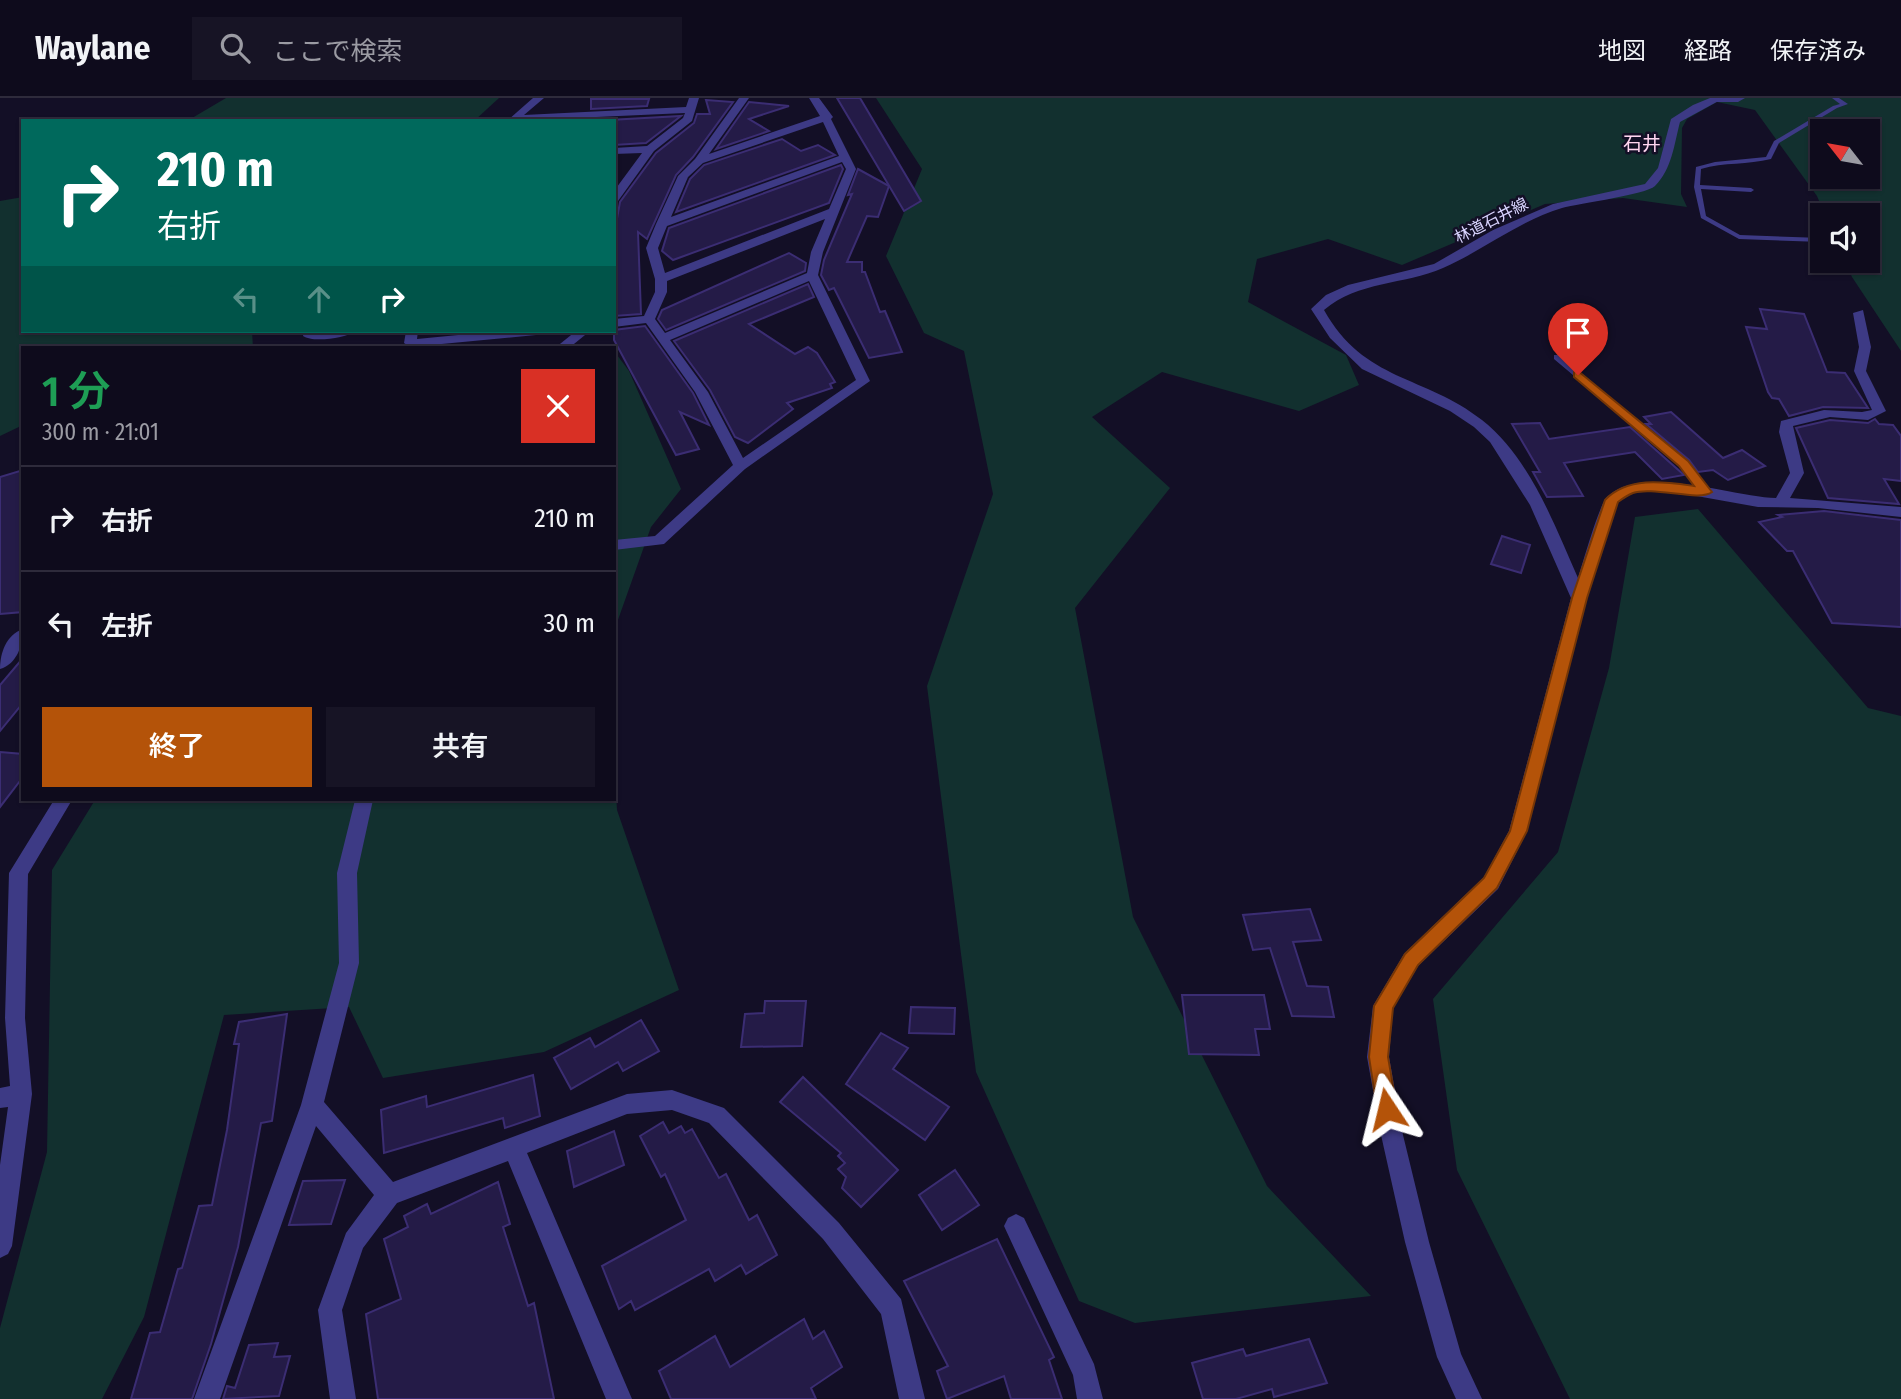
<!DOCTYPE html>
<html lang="ja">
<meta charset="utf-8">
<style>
:root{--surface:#0e0b1c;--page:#171425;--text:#f1f3f6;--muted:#9b9ba3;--line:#2e2b3b;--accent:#b45309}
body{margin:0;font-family:"Fira Sans Condensed","Noto Sans JP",sans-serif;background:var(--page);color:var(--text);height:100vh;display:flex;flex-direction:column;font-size:26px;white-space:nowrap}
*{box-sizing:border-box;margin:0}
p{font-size:23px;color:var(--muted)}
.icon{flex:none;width:38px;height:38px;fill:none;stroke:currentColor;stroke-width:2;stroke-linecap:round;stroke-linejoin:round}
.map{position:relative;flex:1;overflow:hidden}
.panel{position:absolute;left:21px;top:248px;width:595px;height:455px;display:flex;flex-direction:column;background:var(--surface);border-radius:0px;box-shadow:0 2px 5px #0004,0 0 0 2px var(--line)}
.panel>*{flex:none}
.banner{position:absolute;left:21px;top:21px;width:595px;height:214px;border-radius:0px;box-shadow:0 2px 5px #0004,0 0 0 2px var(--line);background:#00695c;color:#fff;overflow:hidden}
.needle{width:46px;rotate:301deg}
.fabs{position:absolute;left:1810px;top:21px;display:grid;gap:14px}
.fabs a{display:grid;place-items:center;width:70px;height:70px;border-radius:0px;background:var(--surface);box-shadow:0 2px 5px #0004,0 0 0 2px var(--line);font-size:35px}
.pin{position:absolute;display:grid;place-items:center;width:60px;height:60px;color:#fff;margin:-72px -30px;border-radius:50% 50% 50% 0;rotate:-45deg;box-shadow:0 0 7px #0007}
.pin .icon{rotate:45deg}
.me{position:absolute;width:77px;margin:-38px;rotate:350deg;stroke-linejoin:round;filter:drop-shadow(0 0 5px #0008)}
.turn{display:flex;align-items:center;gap:24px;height:147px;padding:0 21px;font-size:32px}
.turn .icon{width:91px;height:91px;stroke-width:2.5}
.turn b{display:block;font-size:49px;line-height:60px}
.lanes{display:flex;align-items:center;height:66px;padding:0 21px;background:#0003;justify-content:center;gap:35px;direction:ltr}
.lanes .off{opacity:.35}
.round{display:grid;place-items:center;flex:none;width:74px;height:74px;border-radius:0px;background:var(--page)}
.headline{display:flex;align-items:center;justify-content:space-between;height:119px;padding:0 21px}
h1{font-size:42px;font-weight:600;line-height:52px;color:#1e9e55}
.cta{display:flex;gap:14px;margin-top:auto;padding:14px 21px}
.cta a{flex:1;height:80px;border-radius:0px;background:var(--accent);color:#fff;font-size:28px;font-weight:600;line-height:80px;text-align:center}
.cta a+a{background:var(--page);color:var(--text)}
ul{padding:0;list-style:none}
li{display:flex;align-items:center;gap:21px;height:105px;padding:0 21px;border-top:2px solid var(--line)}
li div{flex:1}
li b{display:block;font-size:26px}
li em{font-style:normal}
header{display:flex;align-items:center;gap:42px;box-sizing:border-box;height:98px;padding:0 35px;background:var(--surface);border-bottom:2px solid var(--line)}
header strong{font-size:33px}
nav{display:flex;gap:38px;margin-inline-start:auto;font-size:24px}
.search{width:490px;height:63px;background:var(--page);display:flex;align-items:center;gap:18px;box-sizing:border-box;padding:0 24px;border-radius:0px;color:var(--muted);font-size:26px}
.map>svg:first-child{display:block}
</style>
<header>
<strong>Waylane</strong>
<div class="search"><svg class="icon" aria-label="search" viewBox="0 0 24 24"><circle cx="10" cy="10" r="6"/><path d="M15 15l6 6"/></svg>ここで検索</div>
<nav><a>地図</a><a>経路</a><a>保存済み</a></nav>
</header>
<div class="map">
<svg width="1901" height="1301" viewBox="0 0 1901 1301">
<rect width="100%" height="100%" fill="#130f26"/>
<g fill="#12302f" fill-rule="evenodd">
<path d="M 226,0 L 499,0 L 474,23 L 187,23 Z"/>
<path d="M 876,0 L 1901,0 L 1901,253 L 1852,179 L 1845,163 L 1867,163 L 1867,117 L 1825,117 L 1817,98 L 1755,12 L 1717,4 L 1687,21 L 1682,30 L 1681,96 L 1687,109 L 1623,100 L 1545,106 L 1402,167 L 1328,141 L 1257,161 L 1248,204 L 1346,257 L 1359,287 L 1299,313 L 1162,274 L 1092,319 L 1170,390 L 1075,510 L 1133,819 L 1267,1088 L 1371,1198 L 1135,1225 L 1079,1203 L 976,974 L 927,588 L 993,396 L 964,253 L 924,235 L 886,158 L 922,71 ZM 1822,33 L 1867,33 L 1867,79 L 1822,79 Z"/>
<path d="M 23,99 L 23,233 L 252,233 L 253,250 L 23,250 L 23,327 L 0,338 L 0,103 Z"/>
<path d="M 614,253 L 629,273 L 681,391 L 651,429 L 614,533 Z"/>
<path d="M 1698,411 L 1868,610 L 1901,618 L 1901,1301 L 1570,1301 L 1457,1072 L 1433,901 L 1558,754 L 1609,570 L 1635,419 Z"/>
<path d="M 614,663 L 617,712 L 679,892 L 544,954 L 383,980 L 349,909 L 224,917 L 144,1219 L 102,1301 L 0,1301 L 0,1230 L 47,1054 L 52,772 L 95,702 L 614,702 Z"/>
</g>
<g fill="#241b47" stroke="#3b2d73" stroke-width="2">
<path d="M 837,0 L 860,0 L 921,103 L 904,113 Z"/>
<path d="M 591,1 L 649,1 L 647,8 L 591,11 Z"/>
<path d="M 706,2 L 733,4 L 693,59 L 676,77 L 647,141 L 638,134 L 641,216 L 614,218 L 614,137 L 620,104 L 656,55 L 694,25 L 697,16 L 710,16 Z"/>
<path d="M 749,4 L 789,8 L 749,21 L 769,33 L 716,51 Z"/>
<path d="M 681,18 L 646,45 L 614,47 L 614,23 L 591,23 Z"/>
<path d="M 782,41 L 801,53 L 818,47 L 835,57 L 676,114 L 690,81 L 704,67 Z"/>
<path d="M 841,67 L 843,71 L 829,105 L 673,162 L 662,153 L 669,130 Z"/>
<path d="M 858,71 L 889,88 L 878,119 L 867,118 L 847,164 L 862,164 L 862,174 L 865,174 L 880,214 L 885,213 L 902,254 L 869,260 L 834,190 L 829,192 L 821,177 L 824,162 L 852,96 L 848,97 Z"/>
<path d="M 789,155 L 806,165 L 805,173 L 666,232 L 658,221 L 662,212 Z"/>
<path d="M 808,186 L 814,199 L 749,226 L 795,256 L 808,249 L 817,255 L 835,284 L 830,286 L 832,290 L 787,305 L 793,311 L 748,345 L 735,339 L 710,292 L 674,243 Z"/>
<path d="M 1760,211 L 1804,216 L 1827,274 L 1845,275 L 1868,310 L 1823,309 L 1789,318 L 1779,301 L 1772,300 L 1768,294 L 1746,229 L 1767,231 Z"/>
<path d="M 645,228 L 693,295 L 709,327 L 680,314 L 699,351 L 676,357 L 614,242 L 614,232 Z"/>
<path d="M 1671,314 L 1723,360 L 1742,352 L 1765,368 L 1728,382 L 1713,372 L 1698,374 L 1689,362 L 1646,326 L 1651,326 L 1644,319 Z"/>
<path d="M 1875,321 L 1879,326 L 1893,327 L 1901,338 L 1901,383 L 1884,381 L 1899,406 L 1828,400 L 1796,330 L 1830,322 L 1868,325 Z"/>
<path d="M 1540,325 L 1549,341 L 1630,329 L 1684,377 L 1662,381 L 1635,354 L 1564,365 L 1583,398 L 1547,399 L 1533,374 L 1540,374 L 1512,326 Z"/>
<path d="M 23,372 L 23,514 L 0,516 L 0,379 Z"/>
<path d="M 1824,413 L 1901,422 L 1901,529 L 1832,525 L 1793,453 L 1787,453 L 1759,424 L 1782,419 L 1778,417 Z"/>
<path d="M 1502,438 L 1530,447 L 1521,475 L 1491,466 Z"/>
<path d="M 23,560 L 23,605 L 0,633 L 0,587 Z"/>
<path d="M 0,654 L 23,656 L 23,679 L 0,709 Z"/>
<path d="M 1310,811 L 1321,842 L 1293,844 L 1307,888 L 1328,889 L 1334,919 L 1292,918 L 1270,850 L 1253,852 L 1243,817 Z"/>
<path d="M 1182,897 L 1264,897 L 1270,931 L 1255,931 L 1259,957 L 1189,956 Z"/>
<path d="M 765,903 L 806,903 L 802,948 L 741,949 L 745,916 L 764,915 Z"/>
<path d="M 911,909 L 955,910 L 954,936 L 909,935 Z"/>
<path d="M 287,916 L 272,1023 L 261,1025 L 238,1149 L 211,1246 L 192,1301 L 131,1301 L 150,1235 L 160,1234 L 178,1171 L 182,1170 L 199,1108 L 212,1107 L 227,1032 L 239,946 L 234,946 L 239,924 Z"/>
<path d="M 641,922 L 659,953 L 623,973 L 618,964 L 571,991 L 554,960 L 590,940 L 595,949 Z"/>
<path d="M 881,935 L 908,950 L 893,971 L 949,1009 L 925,1042 L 846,986 Z"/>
<path d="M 533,977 L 540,1018 L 505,1030 L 503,1020 L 384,1055 L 381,1012 L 426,998 L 427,1009 Z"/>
<path d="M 803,979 L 898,1072 L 861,1109 L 842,1090 L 846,1079 L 838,1071 L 845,1065 L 838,1058 L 841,1055 L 780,1004 Z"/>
<path d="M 663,1024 L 669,1035 L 681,1028 L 685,1035 L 692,1031 L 719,1080 L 726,1076 L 749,1122 L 757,1117 L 777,1157 L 746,1176 L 741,1167 L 715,1183 L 709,1171 L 635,1212 L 631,1203 L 619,1211 L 602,1168 L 686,1122 L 665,1076 L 661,1079 L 640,1038 Z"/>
<path d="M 614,1033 L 624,1067 L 574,1089 L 567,1053 Z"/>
<path d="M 955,1072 L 979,1107 L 942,1132 L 919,1097 Z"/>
<path d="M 345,1082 L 331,1126 L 289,1127 L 303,1083 Z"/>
<path d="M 498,1084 L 510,1126 L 503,1129 L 528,1208 L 534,1205 L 554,1301 L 378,1301 L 366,1216 L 401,1201 L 384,1141 L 408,1129 L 404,1118 L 427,1106 L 431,1116 Z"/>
<path d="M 997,1141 L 1054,1259 L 1049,1262 L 1062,1301 L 1011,1301 L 1004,1278 L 947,1301 L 937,1273 L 948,1268 L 904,1183 Z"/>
<path d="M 804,1221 L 813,1241 L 824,1233 L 842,1269 L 811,1290 L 816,1301 L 671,1301 L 659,1273 L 715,1238 L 730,1269 Z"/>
<path d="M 1309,1241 L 1327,1285 L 1274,1299 L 1272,1291 L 1236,1301 L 1203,1301 L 1192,1265 L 1243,1251 L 1246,1258 Z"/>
<path d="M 278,1245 L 274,1259 L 290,1258 L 279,1298 L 223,1301 L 227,1288 L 235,1290 L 249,1247 Z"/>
</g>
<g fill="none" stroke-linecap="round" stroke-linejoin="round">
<g fill="#3d3a85" fill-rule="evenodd">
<path d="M 1745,0 L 1738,4 L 1715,4 L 1712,2 L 1715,0 Z"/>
<path d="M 1832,0 L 1839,0 L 1848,6 L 1837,10 L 1779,45 L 1771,61 C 1748,67 1724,64 1701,71 L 1700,87 L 1751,90 L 1754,92 L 1751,94 L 1701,91 L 1706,118 L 1740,137 L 1822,140 L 1822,144 L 1739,141 L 1701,120 L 1694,89 L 1696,69 L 1715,64 L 1766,59 L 1774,43 L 1833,8 L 1840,6 Z"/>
<path d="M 1554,257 L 1560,257 L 1687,364 L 1708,392 L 1708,396 L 1702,396 L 1681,368 L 1554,261 Z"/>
</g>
<g fill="#3d3a85" fill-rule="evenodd">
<path d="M 533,0 L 544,0 L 524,17 L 686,9 L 689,0 L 699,0 L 692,23 L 654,53 L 618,103 L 614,104 L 614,93 L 642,55 L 614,56 L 614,50 L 647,48 L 683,20 L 685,15 L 507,23 Z"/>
<path d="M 739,0 L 749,0 L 709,56 L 820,18 L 809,0 L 819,0 L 833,19 L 831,21 L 856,71 L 823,154 L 818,177 L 870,283 L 745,371 L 664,446 L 614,452 L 614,442 L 655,438 L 733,367 L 695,294 L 646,225 L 614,229 L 614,221 L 644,218 L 655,194 L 655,181 L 646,150 L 656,126 L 678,78 L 695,61 ZM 823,24 L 839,58 L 671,119 L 688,79 L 703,65 ZM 842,64 L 846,71 L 829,111 L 665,175 L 658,150 L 667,128 ZM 825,121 L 811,154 L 807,175 L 665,235 L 655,221 L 667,194 L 667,183 ZM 809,183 L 856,282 L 743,360 L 708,294 L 670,242 Z"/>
<path d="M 1710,0 L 1724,0 L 1680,24 C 1674,47 1672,71 1655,88 C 1645,97 1580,105 1562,110 C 1519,123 1484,152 1443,170 C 1404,187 1358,183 1324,212 C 1364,284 1425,277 1482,322 C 1530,360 1554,426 1578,480 C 1583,465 1599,407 1607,399 C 1641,365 1733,399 1776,400 L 1790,375 L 1779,334 L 1781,323 L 1824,312 L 1862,314 L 1872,312 L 1854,273 L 1859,249 L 1853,215 L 1863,212 L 1871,249 L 1866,273 L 1886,313 L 1868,322 L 1830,319 L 1793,328 L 1804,375 L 1790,400 L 1901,409 L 1901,419 L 1818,410 L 1758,409 L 1663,392 L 1633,395 L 1618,404 L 1587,500 L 1527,733 L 1498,791 L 1418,868 L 1393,910 L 1389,959 L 1403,1037 L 1429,1144 L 1461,1256 L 1482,1301 L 1456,1301 L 1437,1259 L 1405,1144 L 1381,1037 L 1367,959 L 1373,908 L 1404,856 L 1484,779 L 1509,733 L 1571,500 L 1530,407 L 1490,344 L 1474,329 L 1450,313 L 1362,271 L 1330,240 L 1311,211 L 1326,197 L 1348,187 L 1434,166 L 1493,132 L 1553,106 L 1645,86 L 1658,70 L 1671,21 L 1693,7 Z"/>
<path d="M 304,233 L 356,233 C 346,240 313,245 303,238 Z"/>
<path d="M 406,233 L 418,233 L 417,241 L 499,233 L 542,233 L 536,237 L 410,249 L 404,245 Z"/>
<path d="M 576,233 L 590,233 L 569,250 L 555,250 Z"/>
<path d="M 23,531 C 23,547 17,566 0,571 C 0,555 6,537 23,531 Z"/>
<path d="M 54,702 L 72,702 L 28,776 L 25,920 L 32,996 L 12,1148 L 8,1156 L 0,1160 L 0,1067 L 8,1009 L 0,1010 L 0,990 L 10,988 L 5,920 L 9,775 Z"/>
<path d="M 355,702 L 373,702 L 357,775 L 359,865 L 324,1004 L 393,1084 L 627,996 L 672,992 L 724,1010 L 839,1125 L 901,1201 L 925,1301 L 899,1301 L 881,1216 L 823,1141 L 709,1025 L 672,1012 L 627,1016 L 527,1055 L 632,1301 L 606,1301 L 508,1063 L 397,1105 L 363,1150 L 342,1212 L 356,1301 L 330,1301 L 318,1212 L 346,1135 L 374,1097 L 316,1028 L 220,1301 L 194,1301 L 301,1007 L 339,865 L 337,775 Z"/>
<path d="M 1016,1116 L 1024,1120 L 1094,1266 L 1103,1301 L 1077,1301 L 1073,1277 L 1004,1128 L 1008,1120 Z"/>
</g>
</g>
<path fill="#b45309" stroke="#753606" stroke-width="2" d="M 1578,273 L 1688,363 L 1712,394 C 1700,404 1653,388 1633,395 C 1628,397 1622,401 1618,404 L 1587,500 L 1527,733 L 1497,790 L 1418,867 L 1393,910 L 1388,959 L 1397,1011 L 1394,1018 L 1387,1021 L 1380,1018 L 1377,1011 L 1369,959 L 1374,908 L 1405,856 L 1484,780 L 1510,733 L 1572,500 L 1605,402 C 1628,378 1665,384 1694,388 L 1679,368 L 1574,279 L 1574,274 Z"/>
<g text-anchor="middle" stroke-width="5" stroke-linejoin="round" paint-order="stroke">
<g font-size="16" fill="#d9d4ff" stroke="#130f26">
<text transform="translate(1491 122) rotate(-27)" y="6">林道石井線</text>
</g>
<g font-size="19" fill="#ffd6f0" stroke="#130f26">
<text x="1642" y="52">石井</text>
</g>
</g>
</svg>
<div class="fabs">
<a><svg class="needle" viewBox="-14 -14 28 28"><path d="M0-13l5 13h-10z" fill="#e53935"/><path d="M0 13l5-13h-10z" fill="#9b9ba3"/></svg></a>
<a><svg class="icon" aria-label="sound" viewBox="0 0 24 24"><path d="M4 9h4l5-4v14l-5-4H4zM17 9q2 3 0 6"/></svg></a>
</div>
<div class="pin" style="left:1578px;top:277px;background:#d93025"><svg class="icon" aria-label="arrive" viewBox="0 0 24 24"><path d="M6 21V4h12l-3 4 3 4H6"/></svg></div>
<svg class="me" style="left:1387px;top:1011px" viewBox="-20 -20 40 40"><path d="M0-17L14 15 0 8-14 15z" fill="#b45309" stroke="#fff" stroke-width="4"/></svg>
<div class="banner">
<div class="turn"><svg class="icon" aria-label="right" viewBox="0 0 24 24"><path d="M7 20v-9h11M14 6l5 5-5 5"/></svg><div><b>210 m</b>右折</div></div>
<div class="lanes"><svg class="icon off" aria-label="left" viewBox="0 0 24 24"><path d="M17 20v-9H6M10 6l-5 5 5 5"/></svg><svg class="icon off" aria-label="ahead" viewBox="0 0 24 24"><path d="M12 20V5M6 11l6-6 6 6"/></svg><svg class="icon" aria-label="right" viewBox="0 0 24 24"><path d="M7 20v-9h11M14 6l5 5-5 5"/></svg></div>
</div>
<section class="panel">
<div class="headline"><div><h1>1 分</h1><p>300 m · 21:01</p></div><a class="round" style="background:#d93025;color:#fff"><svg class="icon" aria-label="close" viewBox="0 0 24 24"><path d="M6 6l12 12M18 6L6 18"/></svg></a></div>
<ul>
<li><svg class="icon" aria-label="right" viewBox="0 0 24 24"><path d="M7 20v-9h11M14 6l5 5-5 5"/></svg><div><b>右折</b></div><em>210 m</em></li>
<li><svg class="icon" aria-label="left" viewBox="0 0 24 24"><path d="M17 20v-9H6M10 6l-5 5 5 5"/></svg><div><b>左折</b></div><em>30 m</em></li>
</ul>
<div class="cta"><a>終了</a><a>共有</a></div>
</section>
</div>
